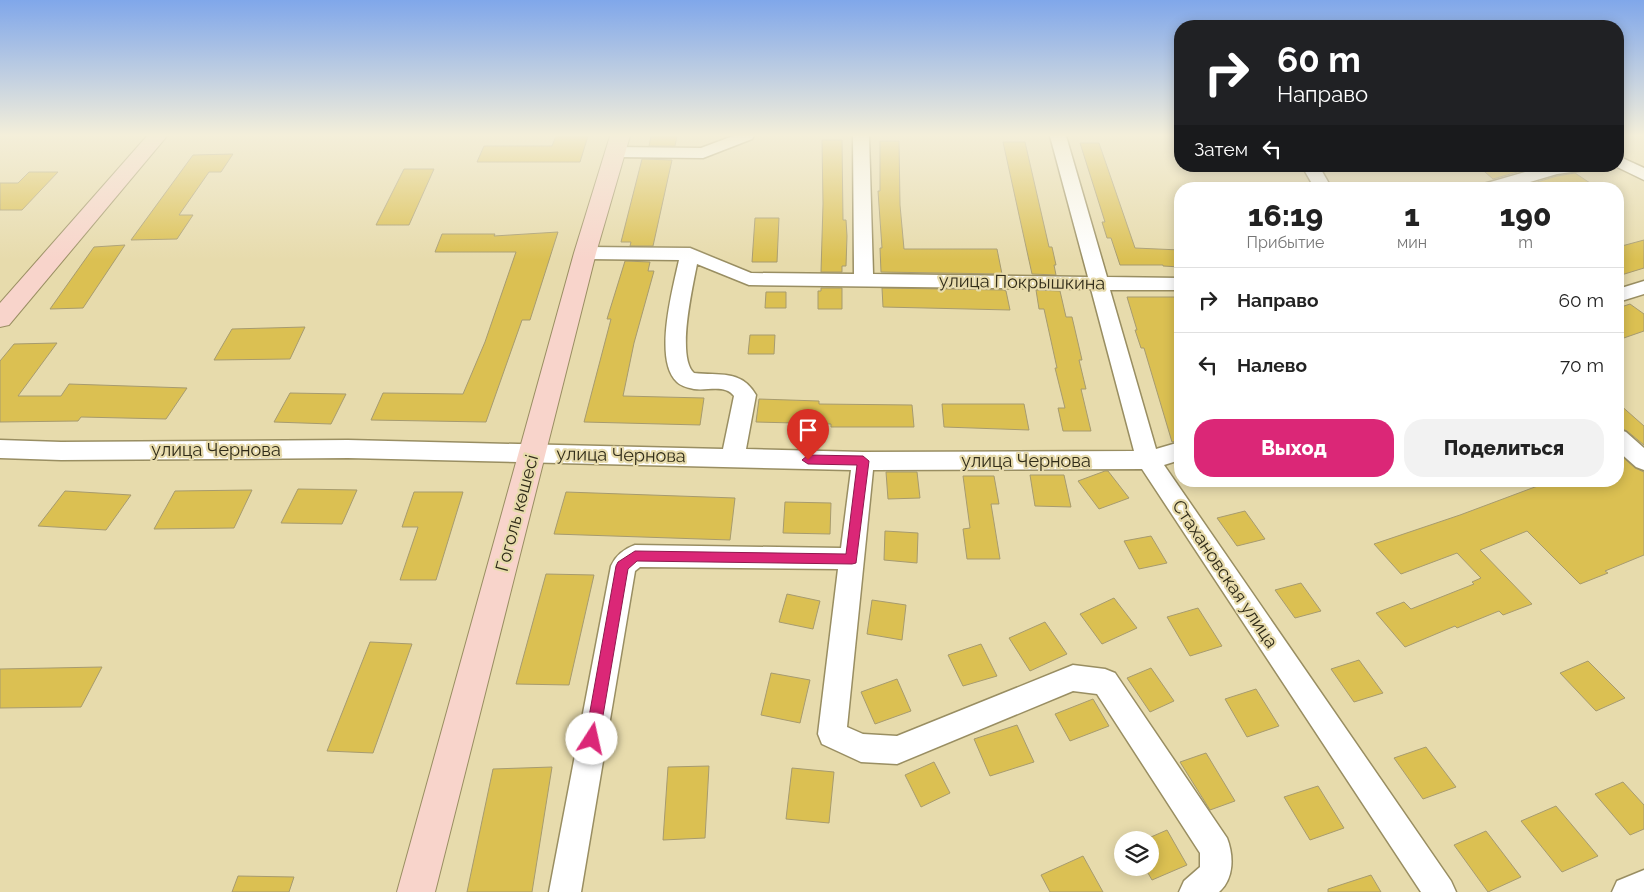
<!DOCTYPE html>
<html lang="ru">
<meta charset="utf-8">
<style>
:root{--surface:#fff;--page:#f2f2f2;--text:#222;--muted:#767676;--line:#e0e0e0;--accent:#db2777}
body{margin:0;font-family:Raleway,sans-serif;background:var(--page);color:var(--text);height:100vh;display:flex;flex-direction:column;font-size:19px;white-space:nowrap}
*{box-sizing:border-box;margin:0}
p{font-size:16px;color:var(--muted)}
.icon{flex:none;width:28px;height:28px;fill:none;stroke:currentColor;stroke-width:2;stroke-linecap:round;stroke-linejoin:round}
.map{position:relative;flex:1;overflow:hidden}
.sheet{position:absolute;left:1174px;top:182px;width:450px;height:305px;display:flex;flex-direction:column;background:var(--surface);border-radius:20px;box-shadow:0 2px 12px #0003}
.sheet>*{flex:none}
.banner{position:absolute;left:1174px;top:20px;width:450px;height:152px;border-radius:20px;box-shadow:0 2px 12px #0003;background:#202124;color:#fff;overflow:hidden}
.tools{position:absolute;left:1114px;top:831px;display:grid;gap:10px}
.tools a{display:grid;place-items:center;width:45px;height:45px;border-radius:50%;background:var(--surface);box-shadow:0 2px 12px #0003;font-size:25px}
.pin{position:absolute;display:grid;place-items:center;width:42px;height:42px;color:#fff;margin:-51px -21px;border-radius:50% 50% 50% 0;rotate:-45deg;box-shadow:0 0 5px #0007}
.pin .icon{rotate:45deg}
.me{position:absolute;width:55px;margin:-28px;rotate:10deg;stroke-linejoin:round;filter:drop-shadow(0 0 4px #0008)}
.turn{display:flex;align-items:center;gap:18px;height:105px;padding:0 20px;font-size:22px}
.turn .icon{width:65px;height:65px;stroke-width:2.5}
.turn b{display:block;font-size:35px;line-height:42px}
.then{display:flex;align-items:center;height:48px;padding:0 20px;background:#0003;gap:10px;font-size:19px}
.eta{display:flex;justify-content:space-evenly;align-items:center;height:85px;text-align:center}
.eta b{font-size:30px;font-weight:800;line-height:35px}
.cta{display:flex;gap:10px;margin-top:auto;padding:10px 20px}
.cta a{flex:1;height:58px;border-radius:20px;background:var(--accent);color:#fff;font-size:20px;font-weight:800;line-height:58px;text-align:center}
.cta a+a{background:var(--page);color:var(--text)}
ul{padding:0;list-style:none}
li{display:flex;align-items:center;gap:15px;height:65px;padding:0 20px;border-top:1px solid var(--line)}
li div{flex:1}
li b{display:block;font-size:19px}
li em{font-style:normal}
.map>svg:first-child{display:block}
</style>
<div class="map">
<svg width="1644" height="892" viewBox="0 0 1644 892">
<rect width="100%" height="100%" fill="#e7dbac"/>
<g fill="#dbc052" stroke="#a79b6f">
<path d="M 556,136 L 588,136 L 580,162 L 477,162 L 484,146 L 552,146 Z"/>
<path d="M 651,136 L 677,136 L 675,146 L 649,146 Z"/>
<path d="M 822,140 L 842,140 L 843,220 L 846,220 L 847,236 L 846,266 L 842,266 L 842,272 L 821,272 L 823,204 Z"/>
<path d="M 880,141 L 899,141 L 900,205 L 904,249 L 997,249 L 1002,274 L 881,272 L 880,248 L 882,248 L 878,191 L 880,191 Z"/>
<path d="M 1003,142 L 1025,142 L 1049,247 L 1052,247 L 1056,265 L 1054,265 L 1056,275 L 1032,274 Z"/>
<path d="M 1080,143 L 1099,143 L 1135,248 L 1180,250 L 1180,267 L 1163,266 L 1163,265 L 1120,265 L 1111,238 L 1107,238 L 1102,222 L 1105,222 Z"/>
<path d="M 233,154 L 221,172 L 209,172 L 179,215 L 193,215 L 177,239 L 131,240 L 193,155 Z"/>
<path d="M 642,159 L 672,160 L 653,246 L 630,246 L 631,242 L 621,242 Z"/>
<path d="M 1478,166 L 1538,166 L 1493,179 Z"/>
<path d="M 404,169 L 434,169 L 409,225 L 376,225 Z"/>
<path d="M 29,172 L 58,172 L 22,210 L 0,210 L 0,183 L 18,183 Z"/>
<path d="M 1575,173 L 1599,189 L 1514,189 L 1557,176 Z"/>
<path d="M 755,218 L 779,218 L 777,262 L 752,262 Z"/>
<path d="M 558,232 L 530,320 L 522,320 L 486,422 L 371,420 L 383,393 L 463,394 L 485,342 L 516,252 L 435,252 L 442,234 L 495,234 L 494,236 Z"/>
<path d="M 1644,240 L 1644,268 L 1618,276 L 1618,247 Z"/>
<path d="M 125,245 L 83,308 L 50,309 L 94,247 Z"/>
<path d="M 625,261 L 650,262 L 648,271 L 654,271 L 634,343 L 623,396 L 704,398 L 700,425 L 584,422 L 611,319 L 607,319 Z"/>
<path d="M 821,288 L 842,288 L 842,309 L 818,309 L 818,291 L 821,291 Z"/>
<path d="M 882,288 L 1004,290 L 1006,291 L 1010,310 L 883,307 Z"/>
<path d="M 1036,290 L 1060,291 L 1066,317 L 1072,317 L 1082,360 L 1079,360 L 1086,389 L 1081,389 L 1091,431 L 1063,431 L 1058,408 L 1065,408 L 1055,368 L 1057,368 L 1044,309 L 1039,309 Z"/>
<path d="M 766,292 L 786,292 L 786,308 L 765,308 Z"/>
<path d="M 1127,297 L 1180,297 L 1180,440 L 1172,442 L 1144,348 L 1141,348 L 1135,330 L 1137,330 Z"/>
<path d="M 1630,304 L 1644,314 L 1644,331 L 1618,340 L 1618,308 Z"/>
<path d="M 305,327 L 290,359 L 214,360 L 232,329 Z"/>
<path d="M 750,335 L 775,335 L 774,354 L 748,354 Z"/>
<path d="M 57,343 L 18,396 L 61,396 L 69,384 L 187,388 L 166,419 L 81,417 L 78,421 L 0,422 L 0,361 L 14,344 Z"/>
<path d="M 290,393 L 346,394 L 331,424 L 274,422 Z"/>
<path d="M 759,399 L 819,401 L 819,404 L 912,405 L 914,427 L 831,427 L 831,424 L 756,422 Z"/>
<path d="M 1618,403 L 1644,426 L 1644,445 L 1627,431 L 1618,427 Z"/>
<path d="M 942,404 L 1024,404 L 1029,430 L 944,427 Z"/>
<path d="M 1618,453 L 1635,468 L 1644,472 L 1644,555 L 1605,571 L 1608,573 L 1580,584 L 1527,531 L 1480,550 L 1532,604 L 1503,615 L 1499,611 L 1457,628 L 1455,626 L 1405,647 L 1376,613 L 1404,602 L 1411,609 L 1474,584 L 1472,582 L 1481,578 L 1457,553 L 1401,574 L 1374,544 L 1460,515 L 1551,481 L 1618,481 Z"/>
<path d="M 1105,471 L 1108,471 L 1129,498 L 1099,509 L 1078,481 Z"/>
<path d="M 886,472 L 917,472 L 920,498 L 888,499 Z"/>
<path d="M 1030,475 L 1064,475 L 1071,507 L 1035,506 Z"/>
<path d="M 963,476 L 994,476 L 999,504 L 991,504 L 1000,559 L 967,559 L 963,529 L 970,528 Z"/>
<path d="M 298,489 L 357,490 L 342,524 L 281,523 Z"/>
<path d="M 252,490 L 234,528 L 154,529 L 175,491 Z"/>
<path d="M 65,491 L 131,495 L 106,530 L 38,526 Z"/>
<path d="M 414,492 L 463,492 L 436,580 L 400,580 L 418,527 L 402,527 Z"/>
<path d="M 566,492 L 735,498 L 730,540 L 554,534 Z"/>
<path d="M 785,502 L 831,503 L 830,534 L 783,533 Z"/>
<path d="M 1245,511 L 1265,539 L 1237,546 L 1217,518 Z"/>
<path d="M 885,531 L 918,533 L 917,563 L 884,560 Z"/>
<path d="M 1151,536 L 1167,563 L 1139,569 L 1124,541 Z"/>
<path d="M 546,574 L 594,575 L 569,685 L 516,684 Z"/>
<path d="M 1301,583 L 1321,611 L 1295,618 L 1275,590 Z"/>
<path d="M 787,594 L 820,601 L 813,629 L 779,622 Z"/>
<path d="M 1114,598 L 1137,628 L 1102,644 L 1080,614 Z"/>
<path d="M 872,600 L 906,605 L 902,640 L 867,634 Z"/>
<path d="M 1198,608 L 1222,646 L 1190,656 L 1167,617 Z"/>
<path d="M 1045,622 L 1067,654 L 1030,671 L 1009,638 Z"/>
<path d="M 370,642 L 412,644 L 373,753 L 327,751 Z"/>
<path d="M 981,644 L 997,676 L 963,686 L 948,655 Z"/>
<path d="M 1359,660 L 1383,693 L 1354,702 L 1331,669 Z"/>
<path d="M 1588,661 L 1625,698 L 1596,711 L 1560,673 Z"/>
<path d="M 102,667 L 81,707 L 0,708 L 0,669 Z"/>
<path d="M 1151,668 L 1174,701 L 1150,712 L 1127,678 Z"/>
<path d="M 771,673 L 810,680 L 800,723 L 761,715 Z"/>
<path d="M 897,679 L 911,711 L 875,724 L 861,692 Z"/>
<path d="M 1256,689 L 1279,726 L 1247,737 L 1225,699 Z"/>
<path d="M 1093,699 L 1109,726 L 1070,741 L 1055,714 Z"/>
<path d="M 1017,725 L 1034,762 L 990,776 L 974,739 Z"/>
<path d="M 1426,747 L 1456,787 L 1423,799 L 1394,758 Z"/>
<path d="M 1206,753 L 1235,801 L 1210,810 L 1180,762 Z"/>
<path d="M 934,762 L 950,793 L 921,807 L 905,775 Z"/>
<path d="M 709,766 L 705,838 L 663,840 L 668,767 Z"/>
<path d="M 552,767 L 532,892 L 467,892 L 493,769 Z"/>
<path d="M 792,768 L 834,772 L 829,823 L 786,819 Z"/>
<path d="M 1623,782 L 1644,805 L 1644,829 L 1630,835 L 1595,794 Z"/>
<path d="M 1318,786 L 1344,828 L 1310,840 L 1284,797 Z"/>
<path d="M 1556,806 L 1598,856 L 1562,872 L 1521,821 Z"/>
<path d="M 1167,830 L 1187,865 L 1152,880 L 1145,868 L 1150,868 L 1150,840 L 1144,840 Z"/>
<path d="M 1486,831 L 1521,877 L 1488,892 L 1454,845 Z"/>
<path d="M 1083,856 L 1103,892 L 1050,892 L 1041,875 Z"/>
<path d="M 1371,875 L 1381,892 L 1328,892 L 1328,889 Z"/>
<path d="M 238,876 L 294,877 L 289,892 L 232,892 Z"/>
</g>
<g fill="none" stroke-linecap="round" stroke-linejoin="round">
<g stroke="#998e62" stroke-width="3">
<g id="street">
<path d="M 733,136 L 754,136 L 752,139 L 703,158 L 615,157 L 609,155 L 607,152 L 609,149 L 615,147 L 701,148 Z"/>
<path d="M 853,136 L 869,136 L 873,274 L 1088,277 L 1050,136 L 1066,136 L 1107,277 L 1180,278 L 1180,290 L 1110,290 L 1156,449 L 1180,442 L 1180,460 L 1164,465 L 1451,881 L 1456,892 L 1421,892 L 1142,469 L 873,470 L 847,727 L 863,734 L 897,736 L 1073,665 L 1105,669 L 1115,673 L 1227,838 C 1234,856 1234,879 1219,892 L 1179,892 L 1184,881 L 1200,867 L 1200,853 L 1097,694 L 1073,691 L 897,764 L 861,762 L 822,744 L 818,734 L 838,569 L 640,567 L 635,571 L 581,892 L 549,892 L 611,566 C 616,555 624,549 635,545 L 841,548 L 851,470 L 348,458 L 61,460 L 0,458 L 0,440 L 61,442 L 348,440 L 723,449 L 734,396 C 725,384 708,391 694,389 C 689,388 681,386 677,382 C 653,360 673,288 679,260 L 585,259 L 578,257 L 576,253 L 578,249 L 585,247 L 690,248 L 751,273 L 854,274 ZM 697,264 L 749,285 L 1091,289 L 1134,451 L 863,452 L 746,449 L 756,395 C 741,369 719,376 694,373 C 676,357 693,286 697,264 Z"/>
<path d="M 1618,156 L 1644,168 L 1644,180 L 1615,166 L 1618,166 Z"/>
<path d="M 1302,166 L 1319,166 L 1332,189 L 1315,189 Z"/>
<path d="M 1546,166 L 1587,166 L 1585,170 L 1557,174 L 1506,189 L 1478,189 L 1480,185 Z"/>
<path d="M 1644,281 L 1644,294 L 1618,302 L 1618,289 Z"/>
<path d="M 1618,429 L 1626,432 L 1644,448 L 1644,470 L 1636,467 L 1618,451 Z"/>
<path d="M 1644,870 L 1644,892 L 1612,892 L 1617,881 Z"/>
</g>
</g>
<g stroke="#998e62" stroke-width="2">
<g id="secondary">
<path d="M 147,136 L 167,136 L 9,325 L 0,327 L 0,303 Z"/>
<path d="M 610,136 L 630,136 L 596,253 L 435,892 L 397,892 L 574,253 Z"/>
</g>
</g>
<use href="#street" fill="#fff" fill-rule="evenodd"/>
<use href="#secondary" fill="#f8d4cb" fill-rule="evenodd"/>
</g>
<linearGradient id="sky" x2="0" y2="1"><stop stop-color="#80a7ea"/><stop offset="0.52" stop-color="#f4efda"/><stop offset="1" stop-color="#f4efda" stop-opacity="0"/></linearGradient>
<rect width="1644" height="260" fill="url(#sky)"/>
<path fill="#db2777" stroke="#8e194d" d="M 808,455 L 863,456 L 869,461 L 856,563 L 852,564 L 637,561 L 628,569 L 599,739 L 597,744 L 592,746 L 587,744 L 585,739 L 616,566 L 618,562 L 635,551 L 846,554 L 857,465 L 808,464 L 802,460 Z"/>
<g text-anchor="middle" stroke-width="4.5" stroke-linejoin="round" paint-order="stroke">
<g font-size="18" fill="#302c19" stroke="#e7dbac">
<text transform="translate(1022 282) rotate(1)" y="6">улица Покрышкина</text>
<text x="216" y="456">улица Чернова</text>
<text transform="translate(621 455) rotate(1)" y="6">улица Чернова</text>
<text x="1026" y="467">улица Чернова</text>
<text transform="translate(517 513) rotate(-75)" y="6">Гоголь көшесі</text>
<text transform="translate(1225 574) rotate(56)" y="6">Стахановская улица</text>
</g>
</g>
</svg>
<div class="tools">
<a><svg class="icon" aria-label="layers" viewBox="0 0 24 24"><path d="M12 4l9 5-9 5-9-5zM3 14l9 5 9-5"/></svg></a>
</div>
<div class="pin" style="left:808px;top:460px;background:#d93025"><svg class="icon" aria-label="arrive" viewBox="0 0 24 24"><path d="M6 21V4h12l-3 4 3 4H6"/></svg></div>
<svg class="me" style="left:592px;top:739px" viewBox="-20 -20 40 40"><circle r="19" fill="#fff"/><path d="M0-13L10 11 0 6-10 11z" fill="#db2777"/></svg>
<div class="banner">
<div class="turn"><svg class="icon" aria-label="right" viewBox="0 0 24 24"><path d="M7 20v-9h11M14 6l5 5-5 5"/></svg><div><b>60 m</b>Направо</div></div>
<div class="then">Затем<svg class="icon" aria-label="left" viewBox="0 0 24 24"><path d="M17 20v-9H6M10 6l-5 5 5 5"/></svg></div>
</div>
<section class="sheet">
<div class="eta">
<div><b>16:19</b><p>Прибытие</p></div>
<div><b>1</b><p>мин</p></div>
<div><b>190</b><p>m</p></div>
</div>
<ul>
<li><svg class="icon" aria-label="right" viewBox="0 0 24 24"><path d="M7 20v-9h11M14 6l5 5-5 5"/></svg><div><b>Направо</b></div><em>60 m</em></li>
<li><svg class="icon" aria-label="left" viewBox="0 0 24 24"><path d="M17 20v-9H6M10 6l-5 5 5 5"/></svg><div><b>Налево</b></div><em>70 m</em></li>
</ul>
<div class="cta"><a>Выход</a><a>Поделиться</a></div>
</section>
</div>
